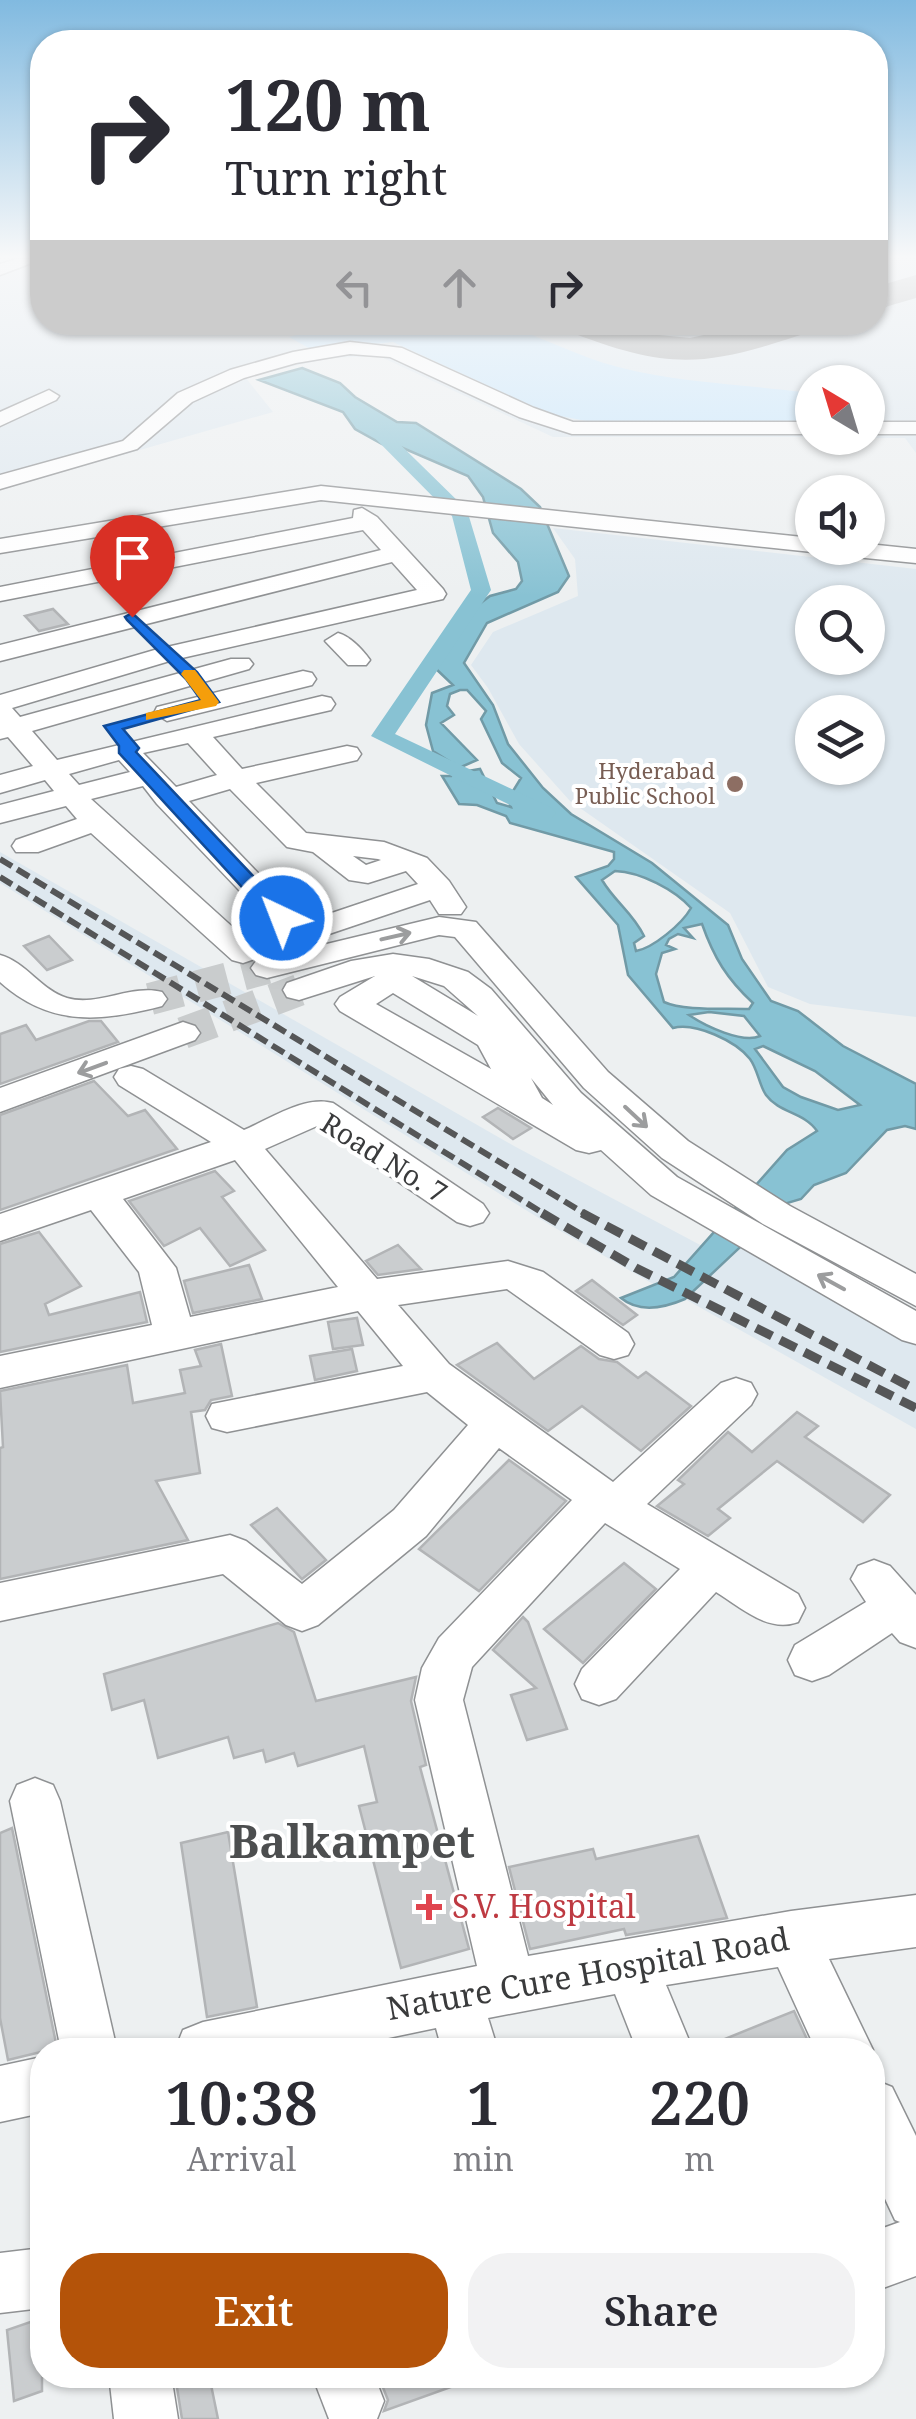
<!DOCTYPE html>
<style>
:root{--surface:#fff;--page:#f2f2f3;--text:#2b2b33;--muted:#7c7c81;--accent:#b45309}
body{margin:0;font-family:"Noto Serif",serif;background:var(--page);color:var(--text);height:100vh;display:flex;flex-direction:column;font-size:38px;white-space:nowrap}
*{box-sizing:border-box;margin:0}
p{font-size:32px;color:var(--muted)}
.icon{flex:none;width:55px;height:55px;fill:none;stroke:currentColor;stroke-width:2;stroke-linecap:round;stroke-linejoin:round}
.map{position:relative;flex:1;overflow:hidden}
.drawer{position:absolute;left:30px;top:2038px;width:855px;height:350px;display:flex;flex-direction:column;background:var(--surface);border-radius:40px;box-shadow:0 2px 8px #0004}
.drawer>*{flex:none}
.banner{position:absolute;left:30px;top:30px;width:858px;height:305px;border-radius:40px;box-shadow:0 2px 8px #0004;background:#fff;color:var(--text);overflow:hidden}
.needle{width:65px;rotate:322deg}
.fabs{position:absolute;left:795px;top:365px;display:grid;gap:20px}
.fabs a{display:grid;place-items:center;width:90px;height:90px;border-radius:50%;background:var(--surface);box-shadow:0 2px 8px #0004;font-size:50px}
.pin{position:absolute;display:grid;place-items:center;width:85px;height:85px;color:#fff;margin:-102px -42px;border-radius:50% 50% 50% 0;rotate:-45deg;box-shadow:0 0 10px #0007}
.pin .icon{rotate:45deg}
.me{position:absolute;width:110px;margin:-55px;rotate:317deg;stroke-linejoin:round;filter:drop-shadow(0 0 8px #0008)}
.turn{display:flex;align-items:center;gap:35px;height:210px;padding:0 30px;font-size:45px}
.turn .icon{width:130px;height:130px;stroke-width:2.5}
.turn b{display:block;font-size:70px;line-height:85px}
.lanes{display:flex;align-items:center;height:95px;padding:0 30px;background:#0003;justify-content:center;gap:50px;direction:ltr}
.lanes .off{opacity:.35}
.eta{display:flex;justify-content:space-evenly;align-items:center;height:170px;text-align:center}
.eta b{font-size:60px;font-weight:600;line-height:70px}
.primary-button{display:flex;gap:20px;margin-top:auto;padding:20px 30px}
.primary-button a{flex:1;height:115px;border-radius:40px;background:var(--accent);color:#fff;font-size:40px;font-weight:600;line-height:115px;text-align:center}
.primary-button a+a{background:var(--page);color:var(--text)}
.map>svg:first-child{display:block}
</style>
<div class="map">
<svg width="916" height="2419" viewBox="0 0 916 2419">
<rect width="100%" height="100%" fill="#edf0f1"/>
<g fill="#dee8ef" fill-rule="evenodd">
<path d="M 9,259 L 42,259 L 42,322 L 875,322 L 875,259 L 916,259 L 916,453 L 905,438 L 829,438 L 868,438 L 868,382 L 812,382 L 812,437 L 553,437 L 379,356 L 330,358 L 245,377 L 273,412 L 0,490 L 0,268 L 12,263 Z"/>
<path d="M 553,528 L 916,569 L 916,1017 L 810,1004 L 768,987 L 730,913 L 570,801 L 519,744 L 488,688 L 471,665 L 493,632 L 578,596 L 575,559 ZM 812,602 L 868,602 L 868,658 L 812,658 ZM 812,712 L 868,712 L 868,768 L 812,768 Z"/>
<path d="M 0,852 L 514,1146 L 704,1247 L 674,1277 L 655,1285 L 550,1225 L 0,883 Z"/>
<path d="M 740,1244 L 916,1346 L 916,1429 L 685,1299 Z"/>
</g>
<path fill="#c6e6fd" d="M 485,322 C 532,329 572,356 618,367 C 680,383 749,385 812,393 L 812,421 L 602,424 L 550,414 L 393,342 L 314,351 L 289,337 L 342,323 Z"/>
<path fill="#88c2d3" stroke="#719aa6" stroke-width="2.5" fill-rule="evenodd" d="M 302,368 L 340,383 L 355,397 L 397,422 L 416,423 L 521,489 L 540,507 L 569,576 L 558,592 L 487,623 L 464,663 L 493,705 L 508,744 L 543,788 L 571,814 L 652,863 L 728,925 L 742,959 L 771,1001 L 798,1011 L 843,1046 L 916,1084 L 916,1129 L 905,1126 L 887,1130 L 846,1173 L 814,1185 L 801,1199 L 787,1203 L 685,1299 C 664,1308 639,1313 621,1298 L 674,1277 L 787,1150 L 817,1131 C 804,1112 779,1113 766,1095 C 759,1085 758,1070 750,1059 C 736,1041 695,1022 673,1028 L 628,975 L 618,925 L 576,877 L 608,866 L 614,859 L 614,852 L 510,823 L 506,816 L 477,805 L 459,804 L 442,776 L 451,776 L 452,771 L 441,767 L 449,761 L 433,751 L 426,725 L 432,693 L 453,685 L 434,667 L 478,605 L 490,596 L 516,589 L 522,581 L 518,562 L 493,533 L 483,497 L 468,476 L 396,445 L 382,444 L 355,429 L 343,412 L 259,380 ZM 460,690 L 467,690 L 486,711 L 481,719 L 502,763 L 521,778 L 508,799 L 511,807 L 497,803 L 480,769 L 468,771 L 461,767 L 477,760 L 441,723 L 454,715 L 447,706 L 450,694 ZM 615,871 C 641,872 675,890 691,908 C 682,924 653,948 636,951 L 634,943 L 644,936 C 633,913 615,902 602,880 ZM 702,924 C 714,958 727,979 753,1003 L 749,1009 C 725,1008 683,1011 664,1002 L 656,974 L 662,953 L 675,949 L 666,945 L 669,939 L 678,934 L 693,938 L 684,928 ZM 709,1012 L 744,1016 L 760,1036 C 743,1044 705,1026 689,1015 ZM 763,1046 L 815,1071 L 860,1105 L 838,1110 L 801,1097 L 783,1087 L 755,1049 Z"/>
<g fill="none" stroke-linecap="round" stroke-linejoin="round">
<path fill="#88c2d3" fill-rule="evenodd" d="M 356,413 L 368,413 L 467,510 L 491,590 L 395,734 L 552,808 L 556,813 L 552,818 L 536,818 L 371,736 L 471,590 L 452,516 L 356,419 Z"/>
<g fill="#a1a3a4" fill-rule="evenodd">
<path d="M 916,275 L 916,298 L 875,310 L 875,287 Z"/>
<path d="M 560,322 L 615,322 L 649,334 L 690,338 L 762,322 L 821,322 L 816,330 C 707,366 674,373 565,330 Z"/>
</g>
</g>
<g fill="#cacdcf" stroke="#b2b4b6" stroke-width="2.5">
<path d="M 53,609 L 68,624 L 39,631 L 25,616 Z"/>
<path d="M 49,936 L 72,960 L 47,970 L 24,946 Z"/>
<path d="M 89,1021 L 101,1021 L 118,1042 L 0,1084 L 0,1034 L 26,1025 L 36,1040 Z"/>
<path d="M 94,1081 L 128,1116 L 145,1110 L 177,1149 L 0,1210 L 0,1115 Z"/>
<path d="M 498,1108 L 531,1128 L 513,1139 L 483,1117 Z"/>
<path d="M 215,1171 L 234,1191 L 222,1197 L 265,1250 L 230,1266 L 200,1228 L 164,1246 L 129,1201 Z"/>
<path d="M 39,1232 L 81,1286 L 45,1304 L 49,1315 L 140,1292 L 147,1322 L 0,1352 L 0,1244 Z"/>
<path d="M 398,1245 L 421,1269 L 378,1275 L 366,1261 Z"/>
<path d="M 249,1265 L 262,1299 L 193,1313 L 184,1281 Z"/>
<path d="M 592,1280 L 637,1315 L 623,1325 L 576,1291 Z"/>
<path d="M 357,1318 L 363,1345 L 333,1349 L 328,1322 Z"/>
<path d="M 497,1343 L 534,1379 L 581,1346 L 599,1359 L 617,1362 L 638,1378 L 646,1372 L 691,1406 L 641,1451 L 582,1406 L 548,1431 L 457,1365 Z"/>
<path d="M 221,1344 L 232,1396 L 211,1400 L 205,1410 L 191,1412 L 200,1473 L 156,1481 L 188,1540 L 0,1579 L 0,1448 L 3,1447 L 0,1391 L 127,1365 L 133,1403 L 185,1393 L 180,1370 L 201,1366 L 195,1350 Z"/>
<path d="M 352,1349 L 357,1371 L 315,1380 L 310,1356 Z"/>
<path d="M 797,1412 L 818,1426 L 805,1437 L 890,1495 L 863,1522 L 777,1461 L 718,1509 L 730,1518 L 708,1536 L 657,1506 L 684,1484 L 678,1480 L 728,1432 L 752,1452 Z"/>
<path d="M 509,1460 L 566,1501 L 479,1591 L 419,1549 Z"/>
<path d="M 277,1508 L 326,1560 L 302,1579 L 251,1525 Z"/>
<path d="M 624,1563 L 656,1589 L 583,1663 L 544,1629 Z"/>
<path d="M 523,1617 L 528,1622 L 567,1729 L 527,1740 L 511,1695 L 536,1688 L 493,1650 Z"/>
<path d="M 278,1623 L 294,1632 L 316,1701 L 416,1677 L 411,1701 L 426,1765 L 420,1767 L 469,1949 L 401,1968 L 359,1806 L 377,1802 L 364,1746 L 298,1766 L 294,1753 L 266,1762 L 263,1750 L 234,1758 L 228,1737 L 158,1758 L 144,1700 L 112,1710 L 104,1674 Z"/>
<path d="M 12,1828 L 57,2048 L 8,2060 L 0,2018 L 0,1833 Z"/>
<path d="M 228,1832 L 257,2007 L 207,2017 L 181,1843 Z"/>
<path d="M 698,1836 L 727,1918 L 626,1935 L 624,1929 L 530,1949 L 509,1867 L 593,1849 L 596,1859 Z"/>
<path d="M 794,2011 L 812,2050 L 700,2050 L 700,2049 Z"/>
<path d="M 42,2318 L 42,2391 L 14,2401 L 7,2330 Z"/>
<path d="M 175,2375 L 209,2375 L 218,2419 L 182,2419 Z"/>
<path d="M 378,2375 L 475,2375 L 476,2378 L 384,2411 L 388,2400 Z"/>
</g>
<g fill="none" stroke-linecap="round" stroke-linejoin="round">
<g stroke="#c9cccd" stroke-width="32" stroke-dasharray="32 16" stroke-linecap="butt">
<path d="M 150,999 L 267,968"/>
<path d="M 183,1033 L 299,990"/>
</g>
<g stroke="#8f9193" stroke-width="3">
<g id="minor">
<path d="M 17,259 L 42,259 L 0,275 L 0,264 Z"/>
<path d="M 350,342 L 402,348 L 534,408 L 573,422 L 812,422 L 812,434 L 572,434 L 519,417 L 390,357 L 350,354 L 296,363 L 244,378 L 192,402 L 137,449 L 0,489 L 0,475 L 123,441 L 178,393 L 230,370 L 293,352 Z"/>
<path d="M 49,390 L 59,396 L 56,400 L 0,426 L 0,412 Z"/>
<rect x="868" y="422" width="48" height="12"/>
<path d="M 321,486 L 812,538 L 812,548 L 822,548 L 812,552 L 321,500 L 0,553 L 0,539 Z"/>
<path d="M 362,508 L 377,517 L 443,589 L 446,594 L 443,599 L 173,660 L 12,708 L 20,717 L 231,659 L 249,659 L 253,664 L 249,669 L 32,731 L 57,760 L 322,696 L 331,698 L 335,704 L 331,710 L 213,737 L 242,769 L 347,746 L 357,748 L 361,754 L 357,760 L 256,783 L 306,833 L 384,842 L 427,858 L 449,881 L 466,907 L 461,914 L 439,914 L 430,900 L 243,963 L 232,960 L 91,833 L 38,852 L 16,852 L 12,846 L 16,840 L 77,819 L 66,806 L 0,823 L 0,805 L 54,791 L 45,780 L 0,793 L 0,775 L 33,766 L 8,737 L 0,739 L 0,695 L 158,649 L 417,590 L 392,562 L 0,661 L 0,645 L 381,550 L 363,530 L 0,601 L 0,587 L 353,518 L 354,510 ZM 188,743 L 217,775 L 176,787 L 143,753 ZM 119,760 L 130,772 L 79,785 L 69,774 ZM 143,786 L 157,804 L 278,931 L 248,941 L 91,799 ZM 230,789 L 287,847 L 313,852 L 349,880 L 368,883 L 406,871 L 418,884 L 305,922 L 189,801 ZM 353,856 L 378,859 L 381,860 L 366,865 Z"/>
<path d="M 868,544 L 916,549 L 916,563 L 835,555 L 823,548 L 868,548 Z"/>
<path d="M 338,633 C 351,637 362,649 370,660 L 366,665 L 348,665 L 325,641 Z"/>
<path d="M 303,671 L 312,673 L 316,679 L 312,685 L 167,721 L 154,713 L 157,707 Z"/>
<path d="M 439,917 L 476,922 L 608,1072 L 688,1141 L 790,1206 L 916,1274 L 916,1306 L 763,1224 L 662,1158 L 584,1088 L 455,937 L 439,935 L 267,978 L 256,975 L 251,968 L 256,961 Z"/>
<path d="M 393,954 L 429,959 L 468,972 L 491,989 L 581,1093 L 677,1177 L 916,1311 L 916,1344 L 902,1340 L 651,1195 L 601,1150 L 589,1153 L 576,1150 L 340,1011 L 335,1004 L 340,997 L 375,976 L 299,1000 L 287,997 L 283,990 L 287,983 L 351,961 ZM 412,976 L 444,986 L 478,1016 ZM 393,993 L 478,1045 L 491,1069 L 376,1004 ZM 531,1078 L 553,1105 L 542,1098 Z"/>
<path d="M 0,955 C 26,962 41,990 67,998 C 98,1007 131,984 162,992 L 167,999 L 162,1006 C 101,1022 50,1027 0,982 Z"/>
<path d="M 183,1022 L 195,1026 L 200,1033 L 195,1040 L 0,1112 L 0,1088 Z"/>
<path d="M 131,1066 L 143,1069 L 244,1130 C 270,1119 305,1095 333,1103 L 483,1204 L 489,1213 L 483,1222 L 470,1226 L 457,1222 L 317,1126 L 265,1149 L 377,1279 L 508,1261 L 543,1272 L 628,1333 L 634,1344 L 628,1355 L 614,1359 L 600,1355 L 507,1289 L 398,1305 L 449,1364 L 613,1482 L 721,1383 L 736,1378 L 751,1383 L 757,1394 L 751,1405 L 647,1504 L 798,1594 L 805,1608 L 798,1622 C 768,1633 742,1608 716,1592 L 616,1699 L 599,1705 L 582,1699 L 575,1684 L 582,1669 L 680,1569 L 605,1523 L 472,1667 L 463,1700 L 528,1956 L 791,1911 L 916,1895 L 916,1947 L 829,1959 L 873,2050 L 872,2051 L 816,2050 L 778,1967 L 666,1985 L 693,2050 L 637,2050 L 615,1994 L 488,2018 L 498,2050 L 442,2050 L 436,2028 L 331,2050 L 175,2050 L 183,2030 L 203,2022 L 477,1966 L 415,1700 L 422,1668 L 439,1638 L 572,1500 L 499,1448 L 426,1536 L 318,1625 L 302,1631 L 286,1625 L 223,1574 L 0,1621 L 0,1583 L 230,1535 L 246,1541 L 302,1584 L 394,1510 L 468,1425 L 427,1392 L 227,1432 L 212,1428 L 206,1416 L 212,1404 L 403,1366 L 358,1311 L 0,1388 L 0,1356 L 152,1325 L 139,1272 L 91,1210 L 0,1241 L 0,1214 L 211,1142 L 119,1085 L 114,1077 L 119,1069 ZM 235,1160 L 338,1287 L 190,1317 L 176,1268 L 123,1199 Z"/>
<path d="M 874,1560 L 890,1566 L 916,1595 L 916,1648 L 900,1642 L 892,1633 L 829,1675 L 812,1681 L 795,1675 L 788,1660 L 795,1645 L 866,1602 L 851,1579 L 858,1566 Z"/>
<path d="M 35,1778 L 53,1785 L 60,1801 L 117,2050 L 61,2050 L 10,1801 L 17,1785 Z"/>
<path d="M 42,2057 L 42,2113 L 0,2122 L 0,2066 Z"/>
<path d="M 872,2079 L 892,2087 L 916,2136 L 916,2276 L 872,2292 L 872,2232 L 900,2222 L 895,2220 L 872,2171 Z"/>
<path d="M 42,2248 L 42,2308 L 0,2313 L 0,2253 Z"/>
<path d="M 109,2375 L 171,2375 L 178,2419 L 114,2419 Z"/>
<path d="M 312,2375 L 374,2375 L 384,2401 L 377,2419 L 329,2419 Z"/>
</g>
</g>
<use href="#minor" fill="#fff" fill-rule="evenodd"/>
<g stroke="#555657" stroke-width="6" stroke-dasharray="14 6" stroke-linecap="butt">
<path d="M 0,859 L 587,1215"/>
<path d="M 0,877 L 546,1215"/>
</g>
<g stroke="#555657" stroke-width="9" stroke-dasharray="18 9" stroke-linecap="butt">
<path d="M 542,1213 L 636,1268 L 916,1408"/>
<path d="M 582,1213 L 916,1390"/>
</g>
</g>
<defs><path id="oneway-shaft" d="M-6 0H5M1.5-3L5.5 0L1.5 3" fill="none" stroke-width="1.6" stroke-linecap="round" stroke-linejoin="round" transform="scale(2.5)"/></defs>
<g stroke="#9c9d9e">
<use href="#oneway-shaft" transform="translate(396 936) rotate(-13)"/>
<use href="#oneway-shaft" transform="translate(92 1068) rotate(160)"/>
<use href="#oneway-shaft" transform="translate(636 1117) rotate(43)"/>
<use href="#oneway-shaft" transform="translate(831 1282) rotate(-151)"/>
</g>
<linearGradient id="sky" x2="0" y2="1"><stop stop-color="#81bae0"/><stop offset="0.43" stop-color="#f7f8f9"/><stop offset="1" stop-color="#f7f8f9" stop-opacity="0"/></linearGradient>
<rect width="916" height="597" fill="url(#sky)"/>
<path fill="#1a73e8" stroke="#114b97" stroke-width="2.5" d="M 132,613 L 197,672 L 219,702 L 123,729 L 139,748 L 136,752 L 289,914 L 289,923 L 275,923 L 119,753 L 119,746 L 104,726 L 201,700 L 186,679 L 127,620 L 125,617 Z"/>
<path fill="#f59e0b" d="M 184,670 L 195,670 L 219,702 L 216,706 L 146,720 L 146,713 L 201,700 L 181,674 Z"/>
<circle fill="#8d6e63" stroke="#fff" stroke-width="4" cx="735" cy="784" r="10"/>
<path fill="#e0444e" stroke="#fff" stroke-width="4" d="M424 1892h10v10h10v10h-10v10h-10v-10h-10v-10h10z"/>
<g text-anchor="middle" stroke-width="8" stroke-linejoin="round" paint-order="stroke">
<g font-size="22" fill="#785e54" stroke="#fff" text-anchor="end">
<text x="715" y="779">Hyderabad<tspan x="715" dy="25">Public School</tspan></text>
</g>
<g font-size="28" fill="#3a3b3c" stroke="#fff">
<text transform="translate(384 1158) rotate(32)" y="10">Road No. 7</text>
</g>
<g font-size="32" fill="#be3a42" stroke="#fff" text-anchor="start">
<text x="452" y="1918">S.V. Hospital</text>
</g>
<g font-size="32" fill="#3a3b3c" stroke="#fff">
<text transform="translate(588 1974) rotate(-10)" y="11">Nature Cure Hospital Road</text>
</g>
<g font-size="45" font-weight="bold" fill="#4c4e4f" stroke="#fff">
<text x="352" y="1858">Balkampet</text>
</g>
</g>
</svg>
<div class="fabs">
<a><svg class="needle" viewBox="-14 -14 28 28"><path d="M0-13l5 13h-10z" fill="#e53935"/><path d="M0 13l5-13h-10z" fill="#7c7c81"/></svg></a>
<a><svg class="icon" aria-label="sound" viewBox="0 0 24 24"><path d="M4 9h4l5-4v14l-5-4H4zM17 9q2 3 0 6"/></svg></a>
<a><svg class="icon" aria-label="search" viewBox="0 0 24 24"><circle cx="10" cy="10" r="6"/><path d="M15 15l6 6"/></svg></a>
<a><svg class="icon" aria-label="layers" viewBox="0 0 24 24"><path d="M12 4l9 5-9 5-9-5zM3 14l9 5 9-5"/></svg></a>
</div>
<div class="pin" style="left:132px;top:617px;background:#d93025"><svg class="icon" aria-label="arrive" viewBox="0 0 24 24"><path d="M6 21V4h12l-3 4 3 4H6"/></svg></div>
<svg class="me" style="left:282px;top:918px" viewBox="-20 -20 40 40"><circle r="17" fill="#1a73e8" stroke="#fff" stroke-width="3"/><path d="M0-11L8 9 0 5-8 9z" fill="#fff"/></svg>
<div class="banner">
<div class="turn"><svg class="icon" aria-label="right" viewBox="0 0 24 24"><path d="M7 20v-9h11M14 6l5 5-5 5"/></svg><div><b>120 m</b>Turn right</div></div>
<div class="lanes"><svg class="icon off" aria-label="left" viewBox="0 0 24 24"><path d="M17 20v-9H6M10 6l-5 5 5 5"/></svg><svg class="icon off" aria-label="ahead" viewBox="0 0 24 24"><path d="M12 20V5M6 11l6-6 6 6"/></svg><svg class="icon" aria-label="right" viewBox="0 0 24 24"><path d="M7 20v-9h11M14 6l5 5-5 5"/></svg></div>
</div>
<section class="drawer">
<div class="eta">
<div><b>10:38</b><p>Arrival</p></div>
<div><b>1</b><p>min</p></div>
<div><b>220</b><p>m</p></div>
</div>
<div class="primary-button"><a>Exit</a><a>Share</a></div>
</section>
</div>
